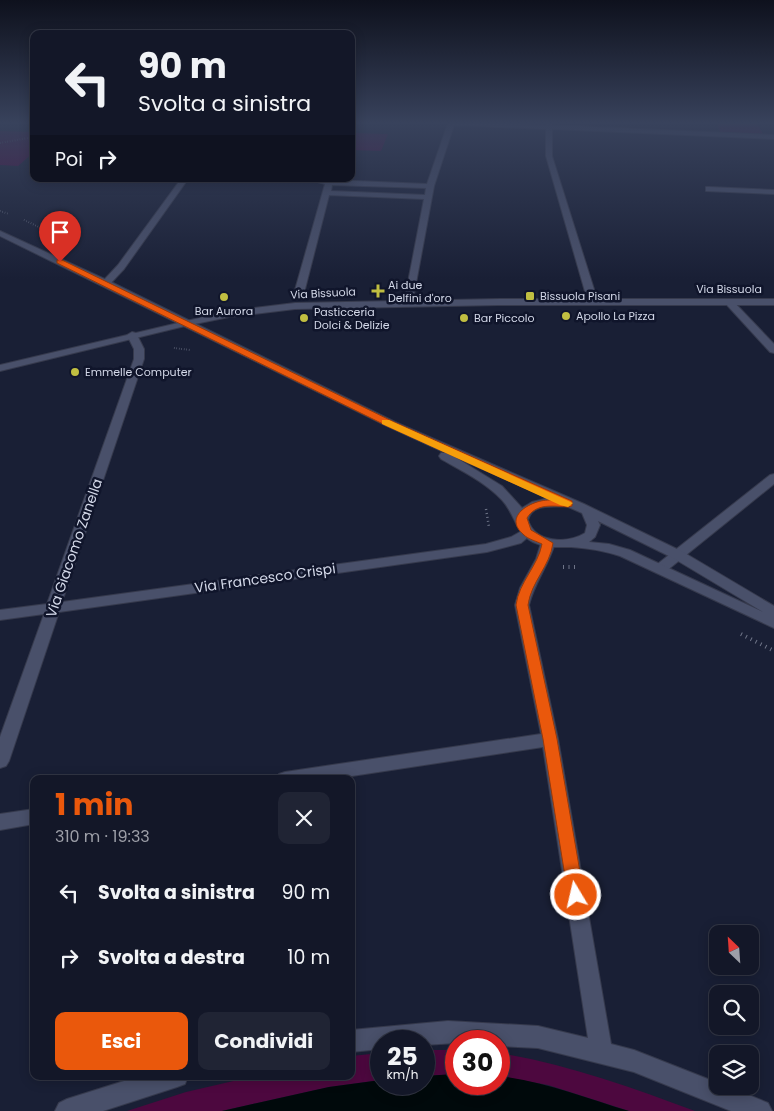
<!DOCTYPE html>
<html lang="it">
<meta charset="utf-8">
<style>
:root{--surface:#131728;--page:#202434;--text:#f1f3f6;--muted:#9d9fa8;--line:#323645;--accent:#ea580c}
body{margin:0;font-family:Poppins,sans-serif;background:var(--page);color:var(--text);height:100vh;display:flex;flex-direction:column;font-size:19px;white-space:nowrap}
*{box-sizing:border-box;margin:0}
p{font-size:16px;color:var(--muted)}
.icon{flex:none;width:28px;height:28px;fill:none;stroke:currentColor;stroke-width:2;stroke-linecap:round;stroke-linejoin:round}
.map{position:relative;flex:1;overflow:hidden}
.panel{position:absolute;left:30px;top:775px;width:325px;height:305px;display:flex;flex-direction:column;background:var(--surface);border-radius:10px;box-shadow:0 2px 12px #0003,0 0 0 1px var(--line)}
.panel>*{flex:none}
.banner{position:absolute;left:30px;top:30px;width:325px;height:152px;border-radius:10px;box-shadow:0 2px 12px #0003,0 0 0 1px var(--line);background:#131728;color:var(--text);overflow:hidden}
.needle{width:32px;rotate:335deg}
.buttons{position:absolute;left:709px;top:925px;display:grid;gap:10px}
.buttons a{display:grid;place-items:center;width:50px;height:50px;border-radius:10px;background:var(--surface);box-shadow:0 2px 12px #0003,0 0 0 1px var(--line);font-size:25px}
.speed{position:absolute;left:370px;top:1030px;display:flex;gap:10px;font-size:25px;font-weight:700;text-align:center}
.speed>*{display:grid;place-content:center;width:65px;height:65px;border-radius:50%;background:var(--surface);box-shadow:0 2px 12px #0003,0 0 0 1px var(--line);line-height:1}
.speed small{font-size:12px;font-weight:400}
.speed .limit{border:8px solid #d22;background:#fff;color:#111}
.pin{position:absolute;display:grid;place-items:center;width:42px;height:42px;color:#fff;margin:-51px -21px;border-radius:50% 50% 50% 0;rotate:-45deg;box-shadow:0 0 5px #0007}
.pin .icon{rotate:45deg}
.me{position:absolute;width:55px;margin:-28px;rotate:351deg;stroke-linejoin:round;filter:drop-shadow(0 0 4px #0008)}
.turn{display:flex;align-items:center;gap:18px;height:105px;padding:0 25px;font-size:22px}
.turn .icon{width:65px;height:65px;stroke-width:2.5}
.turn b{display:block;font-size:35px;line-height:42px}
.then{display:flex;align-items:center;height:48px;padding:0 25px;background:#0003;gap:10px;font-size:19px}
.round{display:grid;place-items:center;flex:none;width:52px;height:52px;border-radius:10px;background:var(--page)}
.overview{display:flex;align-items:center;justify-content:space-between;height:85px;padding:0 25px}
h1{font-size:30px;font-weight:700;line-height:38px;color:var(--accent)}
.primary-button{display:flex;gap:10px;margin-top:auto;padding:10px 25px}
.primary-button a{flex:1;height:58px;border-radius:10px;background:var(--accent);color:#fff;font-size:20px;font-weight:700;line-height:58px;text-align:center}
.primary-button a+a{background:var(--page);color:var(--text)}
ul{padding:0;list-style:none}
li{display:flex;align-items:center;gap:15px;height:65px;padding:0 25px}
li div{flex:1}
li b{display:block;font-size:19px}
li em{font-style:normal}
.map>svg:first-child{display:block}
</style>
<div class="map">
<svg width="774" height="1111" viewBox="0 0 774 1111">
<rect width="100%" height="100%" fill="#191f35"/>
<g fill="#4d083f">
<path d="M 717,123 L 757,123 L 763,134 L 720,132 Z"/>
<path d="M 0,131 L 34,132 L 34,152 L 18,166 L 0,165 Z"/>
<path d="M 356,133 L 387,134 L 388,134 L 381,151 L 351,150 L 351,142 Z"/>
<path d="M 424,1050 L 456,1050 L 456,1074 L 424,1076 Z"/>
<path d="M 381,1053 L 381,1080 L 329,1087 L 222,1111 L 127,1111 L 186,1092 L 255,1076 L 351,1076 L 351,1056 Z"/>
<path d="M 499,1053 C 567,1064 630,1087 695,1111 L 629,1111 L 548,1085 L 499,1076 Z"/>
</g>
<path fill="#00090b" d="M 456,1074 L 456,1084 L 499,1084 L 499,1076 C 544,1081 586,1098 629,1111 L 222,1111 L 329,1087 L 381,1080 L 381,1084 L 424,1084 L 424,1076 Z"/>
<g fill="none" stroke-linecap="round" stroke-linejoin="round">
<g stroke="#363a4d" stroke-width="2">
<g id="minor">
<path d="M 448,123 L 546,125 L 546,123 L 552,123 L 552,125 L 774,135 L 774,139 L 552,129 L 552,156 L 598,302 L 593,305 L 588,302 L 546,156 L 546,129 L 454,125 L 434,186 L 412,305 L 404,303 L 424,199 L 329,195 L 303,297 L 295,299 L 293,297 L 325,184 L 307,179 L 427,184 ZM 332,185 L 426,188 L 425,195 L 331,191 Z"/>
<path d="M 181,179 L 188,179 L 124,269 L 109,285 L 103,285 L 103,281 L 118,265 Z"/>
<path d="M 709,187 L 774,190 L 774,194 L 706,191 L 706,187 Z"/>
<path d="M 726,300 L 732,300 L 774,344 L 774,353 L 770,352 L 726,304 Z"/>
<path d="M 132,332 L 136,333 L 144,349 L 144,359 L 62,602 L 486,544 L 511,537 L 527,528 L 534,532 L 521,543 L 487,552 L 59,612 L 9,761 L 6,766 L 0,768 L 0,737 L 44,614 L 0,620 L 0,610 L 47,604 L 134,359 L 134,349 L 127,335 Z"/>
<path d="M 774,474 L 774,484 L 665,572 L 655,572 L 653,569 L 655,566 L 770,475 Z"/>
<path d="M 548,539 L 555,543 C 549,565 534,583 529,605 L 558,739 L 611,1044 L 634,1050 L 718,1083 L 718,1086 L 727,1086 L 768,1103 L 772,1111 L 731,1111 L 634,1072 L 538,1048 L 499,1046 L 499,1041 L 456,1041 L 456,1043 L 424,1045 L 424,1041 L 381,1041 L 381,1049 L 351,1052 L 351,1030 L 448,1021 L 538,1026 L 588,1038 L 543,747 L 332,779 L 276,779 L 279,774 L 285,772 L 541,734 L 515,605 L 520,588 L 536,559 L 541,543 Z"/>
<path d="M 34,809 L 34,824 L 0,830 L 0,814 Z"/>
<path d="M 140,1076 L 188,1076 L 185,1084 L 177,1087 L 103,1111 L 55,1111 L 59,1103 L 67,1099 Z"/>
</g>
</g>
<g stroke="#363a4d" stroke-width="2">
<path id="tertiary" d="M 499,299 L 774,299 L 774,305 L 499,305 L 295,309 L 229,317 L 185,326 L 0,371 L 0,365 L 229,311 L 295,303 Z"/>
</g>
<g stroke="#363a4d" stroke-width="2">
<path id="secondary" d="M 0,231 L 109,281 L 395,422 L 584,504 L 683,552 L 774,606 L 774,628 L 620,556 C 605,551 587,548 571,547 C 558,547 545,548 533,542 C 516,534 515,514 502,500 C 485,482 462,471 441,459 L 439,456 L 441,453 L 446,453 L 387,426 L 0,236 ZM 455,457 L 549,498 L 532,502 L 522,508 L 502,486 ZM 566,506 L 582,513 L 587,525 L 585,533 C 567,544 535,543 528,520 C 532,502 554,508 566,506 ZM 598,521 L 673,558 L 763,612 L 630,550 L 609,544 L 589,542 L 595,537 L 600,525 Z"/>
</g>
<g stroke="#6f7588" stroke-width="2" stroke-dasharray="0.5 2" stroke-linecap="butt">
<path d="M 0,143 L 34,137"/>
<path d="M 0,211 L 9,214"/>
<path d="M 24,220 L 41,228"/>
<path d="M 174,348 L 190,350"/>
</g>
<path stroke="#6f7588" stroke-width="2.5" stroke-dasharray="1 3" stroke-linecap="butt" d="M 486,509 L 489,527"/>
<g stroke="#6f7588" stroke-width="4" stroke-dasharray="1 4.5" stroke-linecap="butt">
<path d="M 563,567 L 579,567"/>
<path d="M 741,634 L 774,651"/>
</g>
<use href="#minor" fill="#49506a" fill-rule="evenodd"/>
<use href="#tertiary" fill="#49506a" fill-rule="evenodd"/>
<use href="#secondary" fill="#49506a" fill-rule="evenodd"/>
</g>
<linearGradient id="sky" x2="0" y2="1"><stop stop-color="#0e111d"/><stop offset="0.44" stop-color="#38425c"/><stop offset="1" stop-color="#38425c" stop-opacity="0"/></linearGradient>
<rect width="774" height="279" fill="url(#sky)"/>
<path fill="#ea580c" stroke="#983908" d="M 57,260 L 62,260 L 394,422 L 572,501 L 572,506 L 568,507 C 553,506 536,503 527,518 L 531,530 L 553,543 C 550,566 531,582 528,605 L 557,739 L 584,895 L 581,900 L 576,902 L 570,900 L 568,895 L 543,739 L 516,605 C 519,582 538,566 542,544 C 536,541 528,539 524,535 C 501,516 533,499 551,500 L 387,426 L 57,263 Z"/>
<path fill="#f59e0b" d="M 382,420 L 389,420 L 573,503 L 568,507 L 560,505 L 382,424 Z"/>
<g fill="#c0be41" stroke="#10152b" stroke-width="2">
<path d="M375.5 283.5h5v5h5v5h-5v5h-5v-5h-5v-5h5z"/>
<rect x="525" y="291" width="10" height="10" rx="2.5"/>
<circle cx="224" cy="297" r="5"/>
<circle cx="566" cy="316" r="5"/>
<circle cx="304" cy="318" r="5"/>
<circle cx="464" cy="318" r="5"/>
<circle cx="75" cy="372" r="5"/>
</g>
<g text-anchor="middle" stroke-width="5" stroke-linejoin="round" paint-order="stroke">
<g font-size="11" fill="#d3d8e8" stroke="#10152b" text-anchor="start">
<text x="388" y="289">Ai due<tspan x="388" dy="13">Delfini d'oro</tspan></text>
<text x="540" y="300">Bissuola Pisani</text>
<text x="224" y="315" text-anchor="middle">Bar Aurora</text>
<text x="314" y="316">Pasticceria<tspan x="314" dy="13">Dolci &amp; Delizie</tspan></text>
<text x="576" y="320">Apollo La Pizza</text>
<text x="474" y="322">Bar Piccolo</text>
<text x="85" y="376">Emmelle Computer</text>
</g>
<g font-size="11" fill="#d3d8e8" stroke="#10152b">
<text x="729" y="293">Via Bissuola</text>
<text transform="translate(323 293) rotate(-3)" y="4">Via Bissuola</text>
</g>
<g font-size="14" fill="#d3d8e8" stroke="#10152b">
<text transform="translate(74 548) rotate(-71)" y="5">Via Giacomo Zanella</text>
<text transform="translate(265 578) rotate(-8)" y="5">Via Francesco Crispi</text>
</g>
</g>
</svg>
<div class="buttons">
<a><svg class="needle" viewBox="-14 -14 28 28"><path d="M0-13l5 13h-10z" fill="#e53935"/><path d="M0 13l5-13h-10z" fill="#9d9fa8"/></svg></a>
<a><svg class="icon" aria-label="search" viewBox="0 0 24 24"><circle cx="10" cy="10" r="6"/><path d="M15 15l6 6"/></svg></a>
<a><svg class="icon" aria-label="layers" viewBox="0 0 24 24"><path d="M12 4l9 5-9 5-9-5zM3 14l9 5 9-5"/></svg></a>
</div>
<div class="speed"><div>25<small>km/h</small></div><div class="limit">30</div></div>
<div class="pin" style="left:60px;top:262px;background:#d93025"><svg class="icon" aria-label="arrive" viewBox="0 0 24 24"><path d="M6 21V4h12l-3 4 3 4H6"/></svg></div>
<svg class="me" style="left:576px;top:895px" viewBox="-20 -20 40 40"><circle r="17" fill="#ea580c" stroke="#fff" stroke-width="3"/><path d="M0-11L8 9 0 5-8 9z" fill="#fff"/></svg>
<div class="banner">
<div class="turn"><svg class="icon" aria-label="left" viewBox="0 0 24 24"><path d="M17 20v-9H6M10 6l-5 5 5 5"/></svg><div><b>90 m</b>Svolta a sinistra</div></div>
<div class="then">Poi<svg class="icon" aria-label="right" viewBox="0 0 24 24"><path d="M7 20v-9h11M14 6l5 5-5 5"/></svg></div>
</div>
<section class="panel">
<div class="overview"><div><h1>1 min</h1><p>310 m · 19:33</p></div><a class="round"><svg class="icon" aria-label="close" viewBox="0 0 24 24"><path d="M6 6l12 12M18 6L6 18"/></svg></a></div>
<ul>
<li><svg class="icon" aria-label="left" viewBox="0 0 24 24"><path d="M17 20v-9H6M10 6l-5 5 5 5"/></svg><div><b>Svolta a sinistra</b></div><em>90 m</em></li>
<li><svg class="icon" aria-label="right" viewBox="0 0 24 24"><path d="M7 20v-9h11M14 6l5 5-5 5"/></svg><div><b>Svolta a destra</b></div><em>10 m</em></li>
</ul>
<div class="primary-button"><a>Esci</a><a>Condividi</a></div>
</section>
</div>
